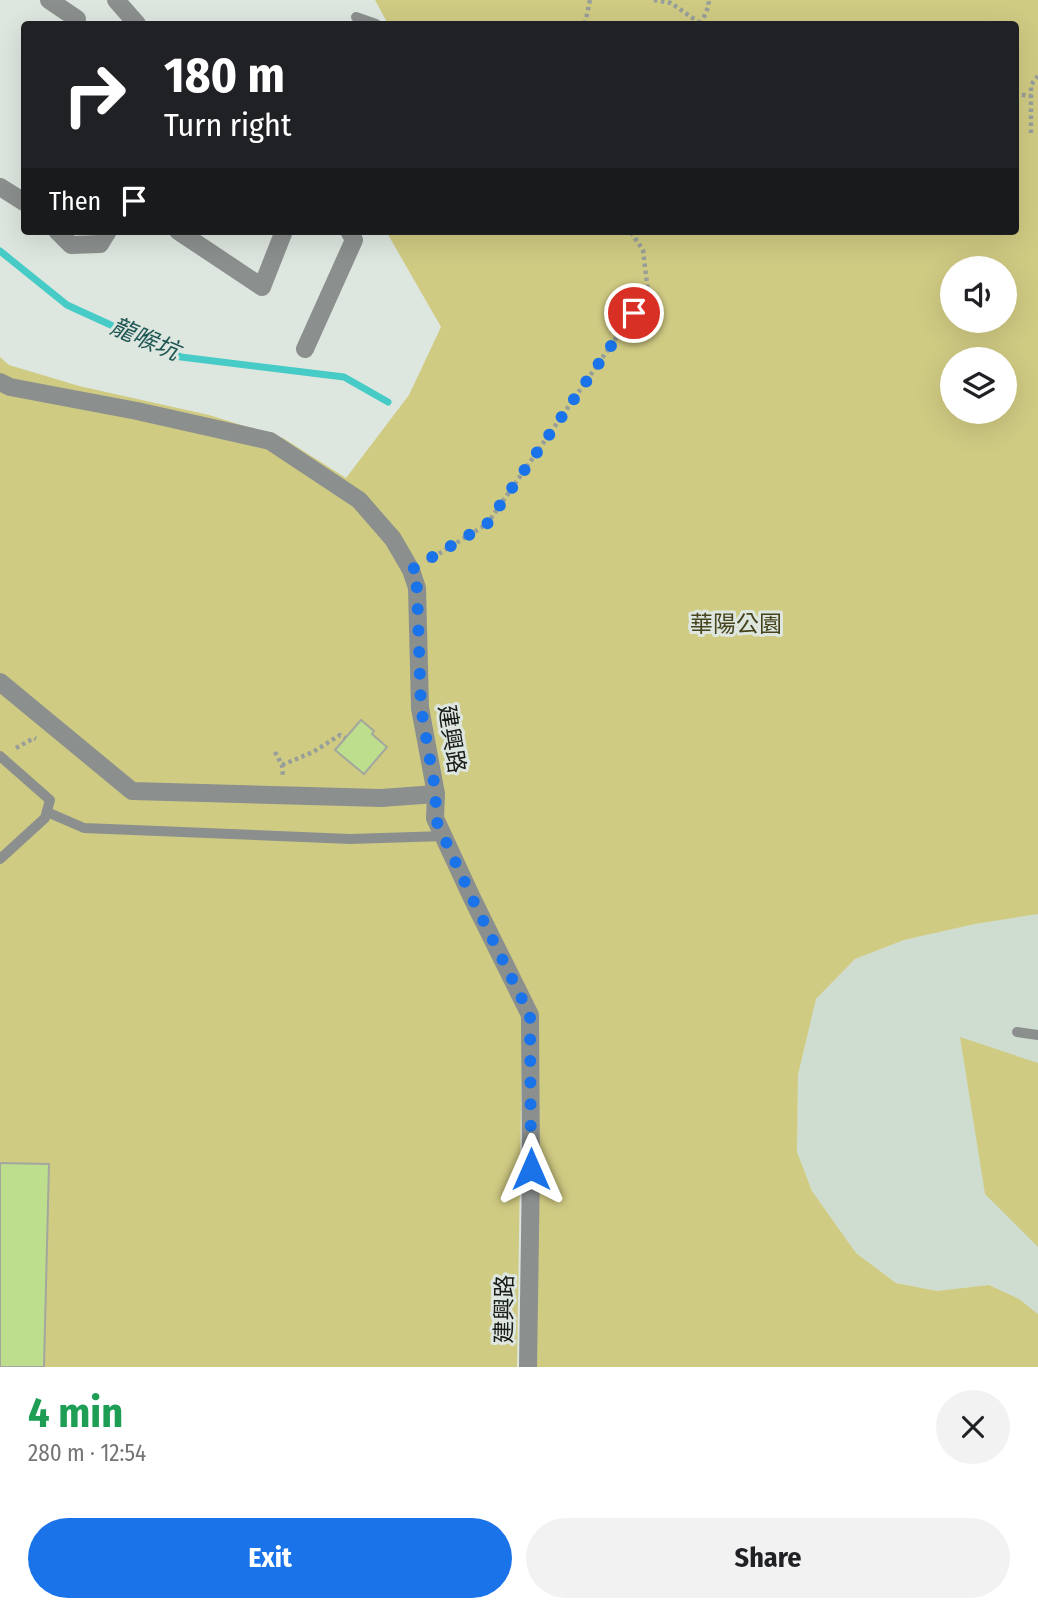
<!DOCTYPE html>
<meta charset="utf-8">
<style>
:root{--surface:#fff;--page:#f2f2f2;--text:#202124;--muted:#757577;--accent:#1a73e8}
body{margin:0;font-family:"Fira Sans Condensed","Noto Sans TC",sans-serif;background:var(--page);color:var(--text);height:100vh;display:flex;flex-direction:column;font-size:26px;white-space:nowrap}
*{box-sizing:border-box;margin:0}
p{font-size:23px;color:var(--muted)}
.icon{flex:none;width:38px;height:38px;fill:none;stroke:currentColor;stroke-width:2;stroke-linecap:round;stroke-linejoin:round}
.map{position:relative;height:1367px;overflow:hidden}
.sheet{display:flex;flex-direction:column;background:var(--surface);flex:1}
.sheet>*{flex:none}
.banner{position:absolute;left:21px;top:21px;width:998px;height:214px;border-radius:7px;box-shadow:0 7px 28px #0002;background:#202124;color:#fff;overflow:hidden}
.controls{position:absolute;left:940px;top:256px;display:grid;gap:14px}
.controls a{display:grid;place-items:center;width:77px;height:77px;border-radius:50%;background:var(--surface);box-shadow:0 7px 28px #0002;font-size:35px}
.pin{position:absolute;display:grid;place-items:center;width:60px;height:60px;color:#fff;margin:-30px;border:4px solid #fff;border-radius:50%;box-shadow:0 2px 7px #0007}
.me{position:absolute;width:77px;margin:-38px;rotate:0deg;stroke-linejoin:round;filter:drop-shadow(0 0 5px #0008)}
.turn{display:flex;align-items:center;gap:24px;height:147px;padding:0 28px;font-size:32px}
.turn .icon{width:91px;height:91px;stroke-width:2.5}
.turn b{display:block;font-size:49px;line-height:60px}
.then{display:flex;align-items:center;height:66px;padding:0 28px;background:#0003;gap:14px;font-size:26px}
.round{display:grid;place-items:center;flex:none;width:74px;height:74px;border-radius:37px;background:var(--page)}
.overview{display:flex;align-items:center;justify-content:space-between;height:119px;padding:0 28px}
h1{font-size:42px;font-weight:700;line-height:52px;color:#1e9e55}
.button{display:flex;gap:14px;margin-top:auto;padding:14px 28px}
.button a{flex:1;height:80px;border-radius:42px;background:var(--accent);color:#fff;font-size:28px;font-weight:700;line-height:80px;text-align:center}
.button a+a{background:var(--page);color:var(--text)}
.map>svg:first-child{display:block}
</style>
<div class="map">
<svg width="1038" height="1367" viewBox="0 0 1038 1367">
<rect width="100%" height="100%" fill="#dee7df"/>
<path fill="#ceddd0" d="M 1038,914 L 1038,1320 L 990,1285 L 937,1291 L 896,1283 L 856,1253 L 812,1191 L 797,1152 L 798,1075 L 816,999 L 855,959 L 904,940 L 975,924 Z"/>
<g fill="#d0cb83" fill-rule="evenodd">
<path d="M 375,0 L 1038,0 L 1038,914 L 975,924 L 904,940 L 855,959 L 816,999 L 798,1075 L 797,1152 L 812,1191 L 856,1253 L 896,1283 L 937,1291 L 989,1285 L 1019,1299 L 1038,1314 L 1038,1367 L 532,1367 L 522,1042 L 517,1367 L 0,1367 L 0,357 L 9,365 L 79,386 L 209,415 L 283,438 L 346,478 L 409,395 L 441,327 L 386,231 L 1015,231 L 1015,24 L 388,24 ZM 952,268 L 1004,268 L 1004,320 L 952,320 ZM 952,359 L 1004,359 L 1004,411 L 952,411 Z"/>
<path d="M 960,1037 L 1038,1063 L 1038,1247 L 985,1194 Z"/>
</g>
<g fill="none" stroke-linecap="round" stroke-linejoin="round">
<path stroke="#47cbc7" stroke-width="7" d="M 0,251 L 67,305 L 181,357 L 344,377 L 388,402"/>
</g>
<g fill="#bdde8d" stroke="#a3a79e" stroke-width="2">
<path d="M 361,720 L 374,731 L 372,734 L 387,747 L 364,774 L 335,750 Z"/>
<path d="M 0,1163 L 49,1164 L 44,1367 L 0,1367 Z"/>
</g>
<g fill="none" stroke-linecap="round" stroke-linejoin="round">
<g stroke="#989f99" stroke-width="4.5" stroke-dasharray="3.5 3.5" stroke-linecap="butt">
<path d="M 654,0 L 671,3 L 701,24"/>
<path d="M 585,24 L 590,0"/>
<path d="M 701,24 L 709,5 L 708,0"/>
<path d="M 1015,94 L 1031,96"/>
<path d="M 1031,133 L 1031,85 L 1038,76"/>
<path d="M 427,561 L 487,524 L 648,292 L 643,250 L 630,231"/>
<path d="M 16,748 L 34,738 L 36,739"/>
<path d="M 275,752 L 282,765 L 283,777"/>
<path d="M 282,765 L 313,752 L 340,735 L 345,738"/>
</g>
<g stroke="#8b908e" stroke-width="10">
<path d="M 356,17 L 376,24"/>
<path d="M 0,756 L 50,800 L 45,818 L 0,859"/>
<path d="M 47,812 L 84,828 L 350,839 L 445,836"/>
<path d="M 1017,1032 L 1038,1035"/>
</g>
<g stroke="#8b908e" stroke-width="18">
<path d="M 49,0 L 77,19"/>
<path d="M 116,0 L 137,24"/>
<path d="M 0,187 L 24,202"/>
<path d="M 57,231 L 71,245 L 100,244 L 108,231"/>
<path d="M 178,231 L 262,287 L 284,231"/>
<path d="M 305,349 L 354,240 L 349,231"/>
<path d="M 0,382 L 10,387 L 137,411 L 270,441 L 359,500 L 393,539 L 411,570 L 417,588 L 420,708 L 436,794 L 435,818 L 472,898 L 530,1015 L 531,1169 L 528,1367"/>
<path d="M 0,682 L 132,791 L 381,798 L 436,794"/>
</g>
</g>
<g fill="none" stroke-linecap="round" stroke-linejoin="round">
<path stroke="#1a73e8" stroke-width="12" stroke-dasharray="0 21.6" d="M 531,1169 L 530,1015 L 472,898 L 435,818 L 436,794 L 421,708 L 417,588 L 411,570 L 487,524 L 634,313"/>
</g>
<g text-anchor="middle" stroke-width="6" stroke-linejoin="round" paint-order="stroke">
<g font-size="23" fill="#46431d" stroke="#dee7df">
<text x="736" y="632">華陽公園</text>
</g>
<g font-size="23" fill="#191c19" stroke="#dee7df">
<text transform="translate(452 739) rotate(81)" y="8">建興路</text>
<text transform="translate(504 1309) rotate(-89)" y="8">建興路</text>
</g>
<g font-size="24" font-style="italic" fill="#1f5654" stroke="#dee7df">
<text transform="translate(145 339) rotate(23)" y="8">龍喉坑</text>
</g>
</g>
</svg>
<div class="controls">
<a><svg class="icon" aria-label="sound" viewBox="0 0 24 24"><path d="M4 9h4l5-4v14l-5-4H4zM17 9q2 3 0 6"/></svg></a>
<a><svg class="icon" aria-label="layers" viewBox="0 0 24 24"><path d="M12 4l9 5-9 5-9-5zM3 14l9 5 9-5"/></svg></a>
</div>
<div class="pin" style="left:634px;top:313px;background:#d93025"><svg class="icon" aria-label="arrive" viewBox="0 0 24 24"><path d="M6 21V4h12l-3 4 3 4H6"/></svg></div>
<svg class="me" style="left:531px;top:1169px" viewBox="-20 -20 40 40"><path d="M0-17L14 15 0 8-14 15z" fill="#1a73e8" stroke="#fff" stroke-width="4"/></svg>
<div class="banner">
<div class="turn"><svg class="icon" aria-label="right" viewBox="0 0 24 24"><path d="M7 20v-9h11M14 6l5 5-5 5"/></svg><div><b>180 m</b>Turn right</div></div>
<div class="then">Then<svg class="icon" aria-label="arrive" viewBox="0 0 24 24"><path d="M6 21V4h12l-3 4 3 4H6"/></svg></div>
</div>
</div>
<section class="sheet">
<div class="overview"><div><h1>4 min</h1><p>280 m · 12:54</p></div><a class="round"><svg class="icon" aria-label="close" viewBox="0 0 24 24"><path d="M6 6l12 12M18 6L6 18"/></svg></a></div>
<div class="button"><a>Exit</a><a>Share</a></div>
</section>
